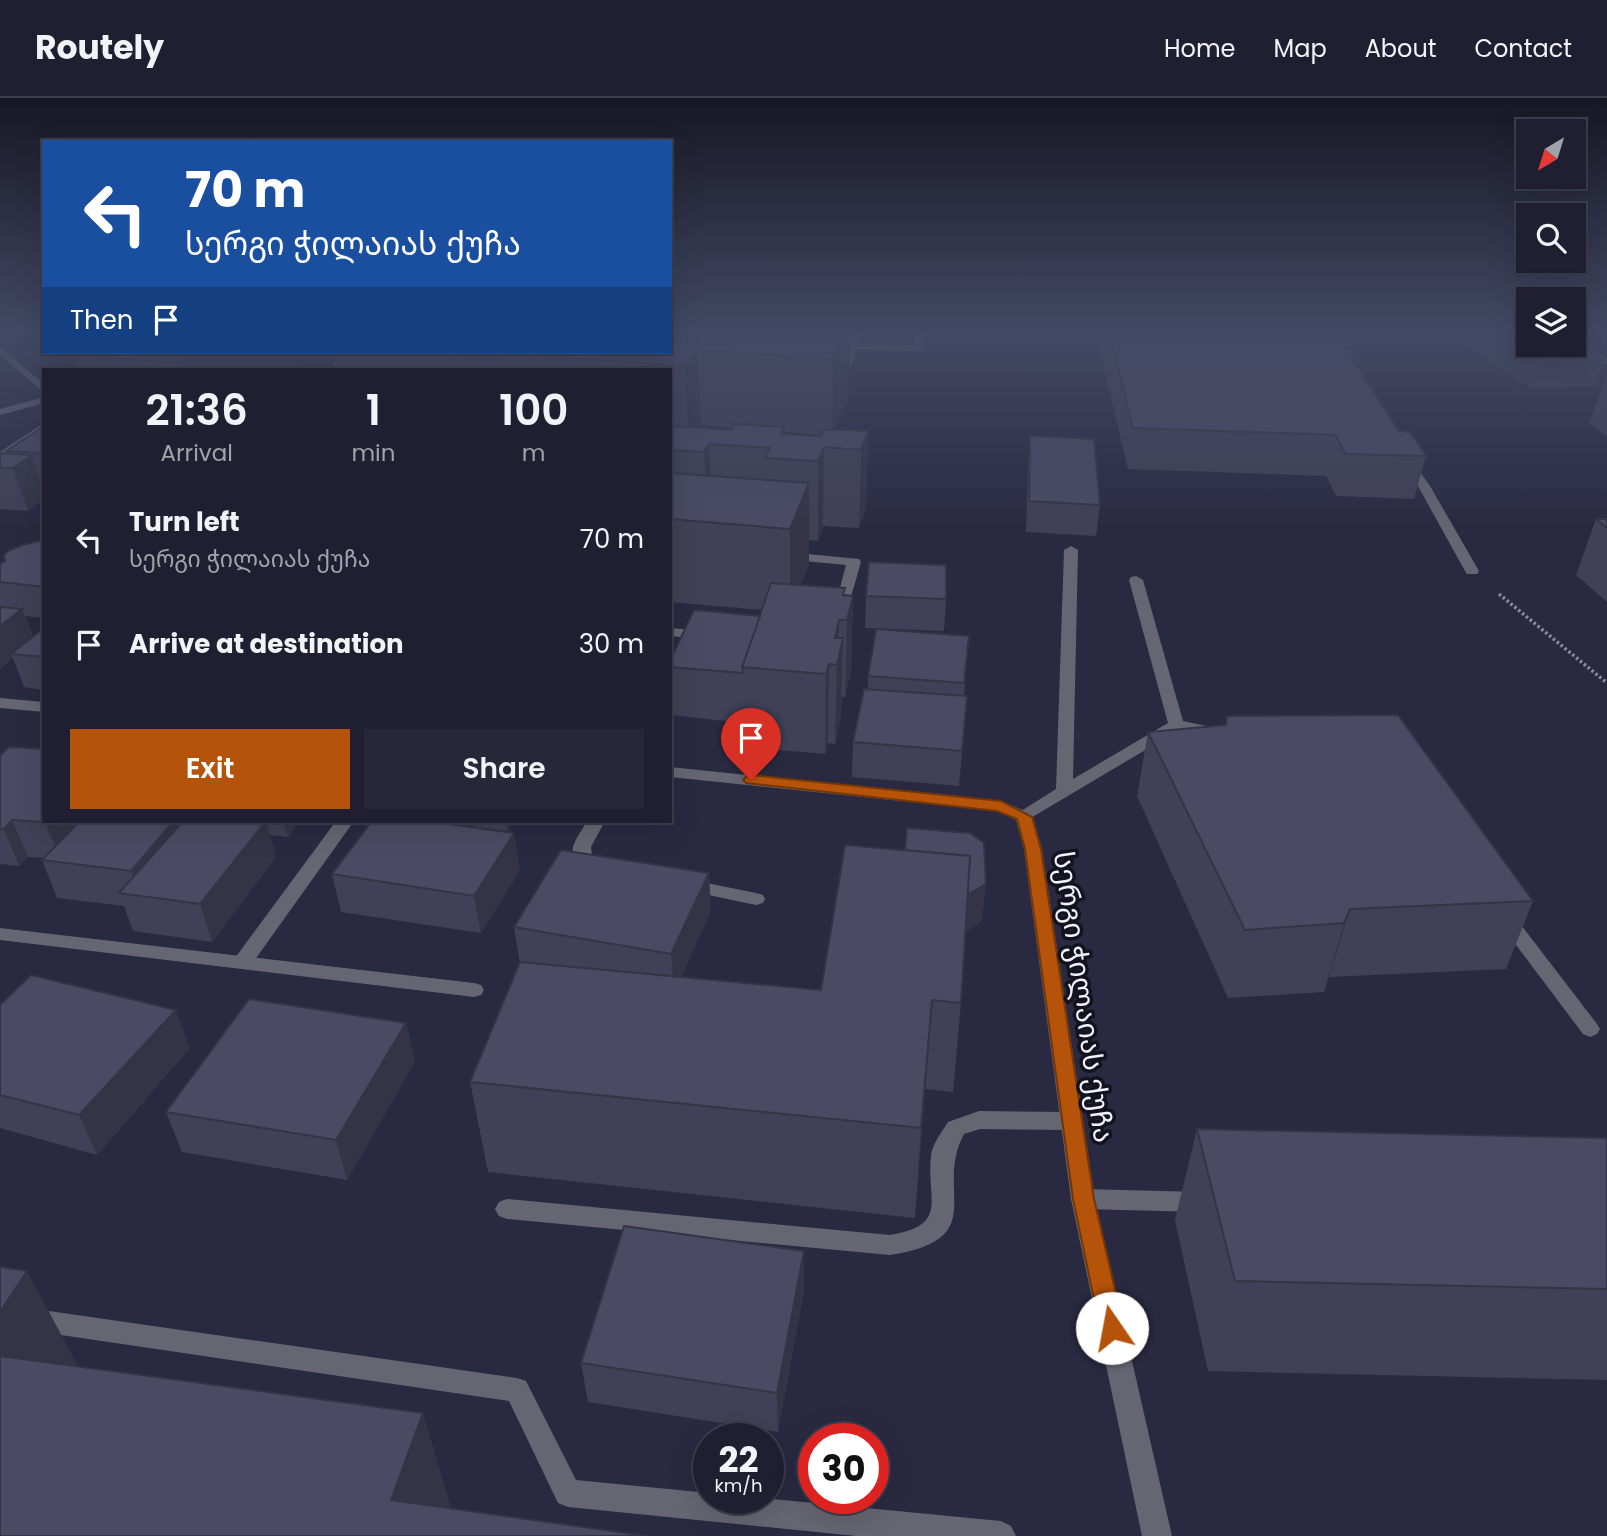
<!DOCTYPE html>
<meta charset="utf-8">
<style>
:root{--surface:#1f1f31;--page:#272739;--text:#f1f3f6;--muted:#a1a2ab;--line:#3c3d4d;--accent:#b45309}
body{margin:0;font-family:Poppins,"Noto Sans Georgian",sans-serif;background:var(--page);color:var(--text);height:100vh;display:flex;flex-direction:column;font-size:26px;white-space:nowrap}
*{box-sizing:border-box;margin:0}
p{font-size:23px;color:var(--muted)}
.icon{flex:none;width:38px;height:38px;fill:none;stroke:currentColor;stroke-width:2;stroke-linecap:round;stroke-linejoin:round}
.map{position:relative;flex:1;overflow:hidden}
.details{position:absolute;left:42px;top:270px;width:630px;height:455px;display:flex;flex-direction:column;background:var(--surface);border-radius:0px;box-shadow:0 7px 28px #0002,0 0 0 2px var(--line)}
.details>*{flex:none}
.banner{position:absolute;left:42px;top:42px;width:630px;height:214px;border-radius:0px;box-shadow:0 7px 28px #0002,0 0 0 2px var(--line);background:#1a4fa0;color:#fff;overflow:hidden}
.needle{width:46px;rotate:218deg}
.buttons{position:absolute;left:1516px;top:21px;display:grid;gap:14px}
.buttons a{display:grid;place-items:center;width:70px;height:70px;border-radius:0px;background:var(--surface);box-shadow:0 7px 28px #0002,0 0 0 2px var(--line);font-size:35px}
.speed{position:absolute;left:693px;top:1325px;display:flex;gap:14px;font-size:35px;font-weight:700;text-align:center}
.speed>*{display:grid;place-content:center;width:91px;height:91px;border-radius:50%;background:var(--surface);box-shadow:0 7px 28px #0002,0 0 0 2px var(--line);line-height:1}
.speed small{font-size:18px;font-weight:400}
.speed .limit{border:10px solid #d22;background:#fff;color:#111}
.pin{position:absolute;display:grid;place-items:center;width:60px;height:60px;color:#fff;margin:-72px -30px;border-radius:50% 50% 50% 0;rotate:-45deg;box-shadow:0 0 7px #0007}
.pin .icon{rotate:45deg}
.me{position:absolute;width:77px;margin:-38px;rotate:348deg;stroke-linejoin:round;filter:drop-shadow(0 0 5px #0008)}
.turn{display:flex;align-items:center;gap:24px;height:147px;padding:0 28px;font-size:32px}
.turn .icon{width:91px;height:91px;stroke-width:2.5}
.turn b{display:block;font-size:49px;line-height:60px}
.then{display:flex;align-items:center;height:66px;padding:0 28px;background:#0003;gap:14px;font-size:26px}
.eta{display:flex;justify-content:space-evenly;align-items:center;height:119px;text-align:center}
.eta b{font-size:42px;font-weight:600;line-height:49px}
.action{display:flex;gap:14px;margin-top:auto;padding:14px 28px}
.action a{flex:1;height:80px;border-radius:0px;background:var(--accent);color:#fff;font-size:28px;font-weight:600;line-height:80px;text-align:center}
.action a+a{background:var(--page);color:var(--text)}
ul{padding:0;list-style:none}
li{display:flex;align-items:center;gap:21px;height:105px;padding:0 28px}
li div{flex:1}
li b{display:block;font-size:26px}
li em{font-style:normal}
header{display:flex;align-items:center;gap:42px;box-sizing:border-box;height:98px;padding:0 35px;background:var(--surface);border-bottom:2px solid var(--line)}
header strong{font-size:33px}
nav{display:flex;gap:38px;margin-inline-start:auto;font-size:24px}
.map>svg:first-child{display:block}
</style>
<header>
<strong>Routely</strong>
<nav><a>Home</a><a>Map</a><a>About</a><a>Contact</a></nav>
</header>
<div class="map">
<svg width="1607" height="1438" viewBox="0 0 1607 1438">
<rect width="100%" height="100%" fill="#292941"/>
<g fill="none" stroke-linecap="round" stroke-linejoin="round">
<path stroke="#8b8b9e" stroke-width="3.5" stroke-dasharray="2.5 2.5" stroke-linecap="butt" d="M 1499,496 L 1607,585"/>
<g fill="#666672" fill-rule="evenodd">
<path d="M 853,233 L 863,233 L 859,245 L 914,248 L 917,233 L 927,233 L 922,253 L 857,251 L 852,267 L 834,275 L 826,275 L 826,271 L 843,263 Z"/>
<path d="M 1573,240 L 1607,260 L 1607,267 L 1572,247 Z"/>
<path d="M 1402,360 L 1410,360 L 1430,388 L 1479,473 L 1477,476 L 1467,476 L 1465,473 L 1418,388 L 1400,362 Z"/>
<path d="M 1071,448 L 1078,452 L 1073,681 L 1168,625 L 1129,482 L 1131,479 L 1136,478 L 1143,482 L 1183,623 L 1220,631 L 1222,634 L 1214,639 L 1179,632 L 1024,724 L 1018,723 L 1015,719 L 1018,715 L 1056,691 L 1064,452 Z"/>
<path d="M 787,454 L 859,461 L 861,464 L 844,523 L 834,523 L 832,520 L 846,467 L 782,461 L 782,455 Z"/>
<path d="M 670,530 L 705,533 L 712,537 L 705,541 L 670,538 Z"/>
<path d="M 587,723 L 605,723 L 591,749 L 592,758 L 607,770 L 604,774 C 590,778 569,766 573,749 C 575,741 583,731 587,723 Z"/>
<path d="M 687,781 L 756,795 L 763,797 L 765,801 L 763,805 L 756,807 L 680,791 L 678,787 L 680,783 Z"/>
<path d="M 1505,813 L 1512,815 L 1597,926 L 1600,931 L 1597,936 L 1590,939 L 1583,936 L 1495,819 L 1498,815 Z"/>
<path d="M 0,830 L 474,885 L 481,887 L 484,892 L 481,897 L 474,899 L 0,842 Z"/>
<path d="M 979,1013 L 1071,1014 L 1079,1017 L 1082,1023 L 1079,1029 L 1071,1032 L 980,1031 L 964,1036 C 933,1093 993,1141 890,1157 L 507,1121 L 499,1118 L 495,1111 L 499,1104 L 507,1101 L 890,1137 C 950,1127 926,1102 931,1058 C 932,1046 942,1034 948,1024 Z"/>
<path d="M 1083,1091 L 1201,1094 L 1209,1097 L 1213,1104 L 1209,1111 L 1201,1114 L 1083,1111 L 1075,1108 L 1071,1101 L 1075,1094 Z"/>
<path d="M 0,1206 L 517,1280 L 526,1283 L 576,1382 L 709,1395 L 709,1400 L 762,1400 L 1001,1423 L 1011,1428 L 1016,1438 L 856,1438 L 568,1409 L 558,1405 L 509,1303 L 0,1228 Z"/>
</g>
<g fill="#666672" fill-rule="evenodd">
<path d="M 44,299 L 44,305 L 0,317 L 0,311 Z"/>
<path d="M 0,600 L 44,604 L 44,614 L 0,610 Z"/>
<path d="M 670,669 L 1001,703 L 1030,715 L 1033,719 L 1042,751 L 1095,1101 L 1172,1438 L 1142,1438 L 1071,1101 L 1024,751 L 1016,722 L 997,713 L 670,679 Z"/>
<path d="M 336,723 L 354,723 L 249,870 L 235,870 L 232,865 L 235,860 Z"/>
</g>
<g fill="#666672" fill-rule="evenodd">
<path d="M 0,249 L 44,286 L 44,295 L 0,257 Z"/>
<path d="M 44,325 L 44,333 L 0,362 L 0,354 Z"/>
</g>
</g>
<g fill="#404056" fill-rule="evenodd">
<path d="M 850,233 L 848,300 L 835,331 L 868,333 L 866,411 L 859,430 L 823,428 L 818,443 L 809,442 L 809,466 L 801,487 L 845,498 L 853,498 L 851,574 L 845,599 L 842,599 L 841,618 L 835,646 L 828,645 L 825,656 L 745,649 L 744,625 L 671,617 L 670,563 L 760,518 L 762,512 L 670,504 L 670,271 L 334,271 L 331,254 L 670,254 ZM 701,327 L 733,330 L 732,332 L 700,330 ZM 784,334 L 822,337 L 821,338 L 784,336 Z"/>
<path d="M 1095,233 L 1345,233 L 1356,249 L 1353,261 L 1399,333 L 1426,358 L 1414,401 L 1336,398 L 1326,378 L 1128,371 Z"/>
<path d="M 1444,233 L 1528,233 L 1604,262 L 1595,288 L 1531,291 Z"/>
<path d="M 71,254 L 295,254 L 298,268 L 294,271 L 78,271 L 74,257 L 75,256 Z"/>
<path d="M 1607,275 L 1607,338 L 1589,326 Z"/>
<path d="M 44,328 L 44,400 L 28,413 L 0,411 L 0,355 L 7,355 L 6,353 Z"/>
<path d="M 1030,338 L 1100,407 L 1096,438 L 1026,434 L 1028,367 Z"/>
<path d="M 1596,421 L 1607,421 L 1607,504 L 1576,477 Z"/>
<path d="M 44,442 L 44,520 L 25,518 L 33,539 L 44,530 L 44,592 L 24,589 L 13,560 L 0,571 L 0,466 Z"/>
<path d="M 866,498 L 946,501 L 944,533 L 865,530 Z"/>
<path d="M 969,538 L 964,598 L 964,633 L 959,688 L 852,679 L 853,644 L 868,591 L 868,578 Z"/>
<path d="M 1227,618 L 1533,803 L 1506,871 L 1329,879 L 1324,894 L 1228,900 L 1137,698 L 1148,634 L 1225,627 Z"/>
<path d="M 0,658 L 44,723 L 300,723 L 288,739 L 270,737 L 276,759 L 212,844 L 133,833 L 124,808 L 57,800 L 42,762 L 44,760 L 28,759 L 19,768 L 0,766 Z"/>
<path d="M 365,723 L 513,723 L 508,733 L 474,729 L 520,772 L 481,835 L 341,814 L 332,776 L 367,730 Z"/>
<path d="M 711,813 L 681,879 L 821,892 L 982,823 L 965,834 L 961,905 L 953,994 L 925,991 L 915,1120 L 488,1074 L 470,984 L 520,865 L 514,829 Z"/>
<path d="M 0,907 L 190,950 L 97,1057 L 0,1030 Z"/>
<path d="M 406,925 L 415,963 L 347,1082 L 182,1054 L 166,1014 Z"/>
<path d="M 1197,1031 L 1607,1040 L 1607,1282 L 1208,1273 L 1175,1122 Z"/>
<path d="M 804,1192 L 778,1334 L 588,1304 L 581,1265 Z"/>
</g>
<g fill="#343446">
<path d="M 846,233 L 850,233 L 848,300 L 832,337 L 833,261 Z"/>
<path d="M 698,252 L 701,327 L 689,345 L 685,268 Z"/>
<path d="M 196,254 L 295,254 L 298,268 L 294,271 L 181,271 L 179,265 Z"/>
<path d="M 496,257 L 498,271 L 495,271 L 493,260 Z"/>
<path d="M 868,333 L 866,411 L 859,430 L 861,352 Z"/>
<path d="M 709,346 L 712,424 L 707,424 L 704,354 Z"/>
<path d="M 824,349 L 823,428 L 818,443 L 818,363 Z"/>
<path d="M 32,357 L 44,392 L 44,400 L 28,413 L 13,370 Z"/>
<path d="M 809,385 L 809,466 L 790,515 L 790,431 Z"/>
<path d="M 853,498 L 851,574 L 845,599 L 847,522 Z"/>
<path d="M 22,511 L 34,544 L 11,556 L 13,560 L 0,571 L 0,528 Z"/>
<path d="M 839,522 L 838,560 L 843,540 L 841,618 L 835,646 L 837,567 L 835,540 Z"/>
<path d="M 829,566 L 828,645 L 825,656 L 826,576 Z"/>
<path d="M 12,722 L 28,759 L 19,768 L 4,731 Z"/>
<path d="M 47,723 L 92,723 L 60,761 L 45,724 Z"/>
<path d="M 174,723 L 199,723 L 140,798 L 131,773 Z"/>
<path d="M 266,723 L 276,759 L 212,844 L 200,806 Z"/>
<path d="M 283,723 L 300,723 L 288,739 Z"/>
<path d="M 452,723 L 473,723 L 474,729 L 458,755 Z"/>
<path d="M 506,723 L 513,723 L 508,733 Z"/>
<path d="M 514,735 L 520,772 L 481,835 L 474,798 Z"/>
<path d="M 709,775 L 711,813 L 674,894 L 671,856 Z"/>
<path d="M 986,786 L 982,823 L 964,834 L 968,797 Z"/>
<path d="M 1350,811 L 1329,879 L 1324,894 L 1344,825 Z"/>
<path d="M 932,902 L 925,991 L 915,1120 L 921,1030 Z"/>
<path d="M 176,912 L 190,950 L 97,1057 L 79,1017 Z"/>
<path d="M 406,925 L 415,963 L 347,1082 L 336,1042 Z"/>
<path d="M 804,1153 L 804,1192 L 778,1334 L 777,1295 Z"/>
<path d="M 27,1173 L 83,1277 L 0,1299 L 0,1214 Z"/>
<path d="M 423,1315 L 453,1416 L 391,1402 Z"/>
</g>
<g fill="#4a4a64" stroke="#343446" stroke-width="2">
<path d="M 670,233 L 846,233 L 833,261 L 698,252 L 685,268 L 496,255 L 497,254 L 670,254 Z"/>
<path d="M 1109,233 L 1345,233 L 1356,249 L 1345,249 L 1399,333 L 1410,334 L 1426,358 L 1346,356 L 1335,337 L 1133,330 Z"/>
<path d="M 1489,233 L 1528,233 L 1528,247 L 1573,247 L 1573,244 L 1604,262 L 1540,265 Z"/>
<path d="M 79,254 L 196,254 L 179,265 L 74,257 Z"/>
<path d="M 397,254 L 497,254 L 493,260 Z"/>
<path d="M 735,326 L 784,329 L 781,336 L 821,338 L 824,331 L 868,333 L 861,352 L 824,349 L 818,363 L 765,360 L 770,350 L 709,346 L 704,354 L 670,352 L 670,328 L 732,332 Z"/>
<path d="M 44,328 L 44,355 L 6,353 Z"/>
<path d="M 1030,338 L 1094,341 L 1100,407 L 1029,403 Z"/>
<path d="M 0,355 L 32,357 L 13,370 L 0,370 Z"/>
<path d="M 670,375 L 809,385 L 790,431 L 670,421 Z"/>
<path d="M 1596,421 L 1607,421 L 1607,430 Z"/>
<path d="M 44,442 L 44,489 L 0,484 L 0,466 L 5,463 L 4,457 L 8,453 L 22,447 Z"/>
<path d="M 869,464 L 946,467 L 946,501 L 866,498 Z"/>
<path d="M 771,485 L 845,490 L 843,497 L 853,498 L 847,522 L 839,522 L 835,540 L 843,540 L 837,567 L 829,566 L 826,576 L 742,569 Z"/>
<path d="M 0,509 L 22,511 L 0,528 Z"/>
<path d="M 694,512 L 760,518 L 742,569 L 743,575 L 670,569 L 670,563 Z"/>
<path d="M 44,530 L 44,559 L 11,556 Z"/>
<path d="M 876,531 L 969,538 L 964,585 L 868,578 Z"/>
<path d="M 864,591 L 967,598 L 962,653 L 853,644 Z"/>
<path d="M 1398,617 L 1533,803 L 1350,811 L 1344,825 L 1245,832 L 1148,634 L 1226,627 L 1227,618 Z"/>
<path d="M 9,649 L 44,651 L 44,723 L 47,723 L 45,724 L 12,722 L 4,731 L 0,731 L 0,658 Z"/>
<path d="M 80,723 L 174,723 L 131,773 L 42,762 Z"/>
<path d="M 183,723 L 266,723 L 200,806 L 119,795 Z"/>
<path d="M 372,723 L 427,723 L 514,735 L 474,798 L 332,776 Z"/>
<path d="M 907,730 L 970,735 L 984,745 L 986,786 L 967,797 L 970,758 L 905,752 Z"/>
<path d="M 845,747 L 970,758 L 961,905 L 932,902 L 921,1030 L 470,984 L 520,864 L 821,892 Z"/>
<path d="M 561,752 L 709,775 L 671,856 L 514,829 Z"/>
<path d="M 31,877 L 176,912 L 79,1017 L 0,997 L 0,907 Z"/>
<path d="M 249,901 L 406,925 L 336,1042 L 166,1014 Z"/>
<path d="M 1197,1031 L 1607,1040 L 1607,1191 L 1235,1183 Z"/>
<path d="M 624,1128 L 804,1153 L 777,1295 L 581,1265 Z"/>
<path d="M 0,1169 L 27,1173 L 0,1214 Z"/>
<path d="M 0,1258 L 423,1315 L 391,1402 L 647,1438 L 0,1438 Z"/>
</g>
<linearGradient id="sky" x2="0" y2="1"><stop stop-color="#171724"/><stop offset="0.54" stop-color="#434965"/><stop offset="1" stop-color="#434965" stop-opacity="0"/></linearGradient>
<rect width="1607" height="434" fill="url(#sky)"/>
<path fill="#b45309" stroke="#753606" stroke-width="2" d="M 751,677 L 1001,703 L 1032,719 L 1041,751 L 1094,1101 L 1124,1230 L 1120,1238 L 1112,1241 L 1104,1238 L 1100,1230 L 1073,1101 L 1025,751 L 1017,721 L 997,713 L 746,685 L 743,682 L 746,679 Z"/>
<g text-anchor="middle" stroke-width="7" stroke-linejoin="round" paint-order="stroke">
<g font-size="28" fill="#f1f2ff" stroke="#13131e">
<text transform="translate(1084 899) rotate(82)" y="10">სერგი ჭილაიას ქუჩა</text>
</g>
</g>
</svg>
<div class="buttons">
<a><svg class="needle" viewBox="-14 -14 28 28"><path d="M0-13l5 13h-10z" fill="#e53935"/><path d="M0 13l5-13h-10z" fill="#a1a2ab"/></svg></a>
<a><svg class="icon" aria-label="search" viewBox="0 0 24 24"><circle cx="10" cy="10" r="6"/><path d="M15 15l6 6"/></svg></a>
<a><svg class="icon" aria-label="layers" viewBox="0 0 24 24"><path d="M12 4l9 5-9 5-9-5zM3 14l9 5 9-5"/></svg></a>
</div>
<div class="speed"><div>22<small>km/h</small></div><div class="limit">30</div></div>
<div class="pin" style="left:751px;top:682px;background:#d93025"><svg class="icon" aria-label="arrive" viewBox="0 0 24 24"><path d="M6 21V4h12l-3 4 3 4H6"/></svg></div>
<svg class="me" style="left:1112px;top:1230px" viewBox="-20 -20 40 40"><circle r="19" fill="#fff"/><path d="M0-13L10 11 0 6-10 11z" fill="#b45309"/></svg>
<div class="banner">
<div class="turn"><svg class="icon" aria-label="left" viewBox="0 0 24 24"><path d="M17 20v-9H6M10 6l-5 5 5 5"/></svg><div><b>70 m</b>სერგი ჭილაიას ქუჩა</div></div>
<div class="then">Then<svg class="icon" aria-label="arrive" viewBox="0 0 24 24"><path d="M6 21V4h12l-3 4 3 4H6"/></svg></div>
</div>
<section class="details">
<div class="eta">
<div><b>21:36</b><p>Arrival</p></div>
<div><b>1</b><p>min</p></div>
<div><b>100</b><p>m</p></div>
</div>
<ul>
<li><svg class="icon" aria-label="left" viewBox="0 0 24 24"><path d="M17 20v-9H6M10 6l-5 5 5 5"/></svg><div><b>Turn left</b><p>სერგი ჭილაიას ქუჩა</p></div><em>70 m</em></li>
<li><svg class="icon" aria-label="arrive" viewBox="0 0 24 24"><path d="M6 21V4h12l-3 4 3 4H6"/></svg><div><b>Arrive at destination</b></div><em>30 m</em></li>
</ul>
<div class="action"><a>Exit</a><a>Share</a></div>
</section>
</div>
